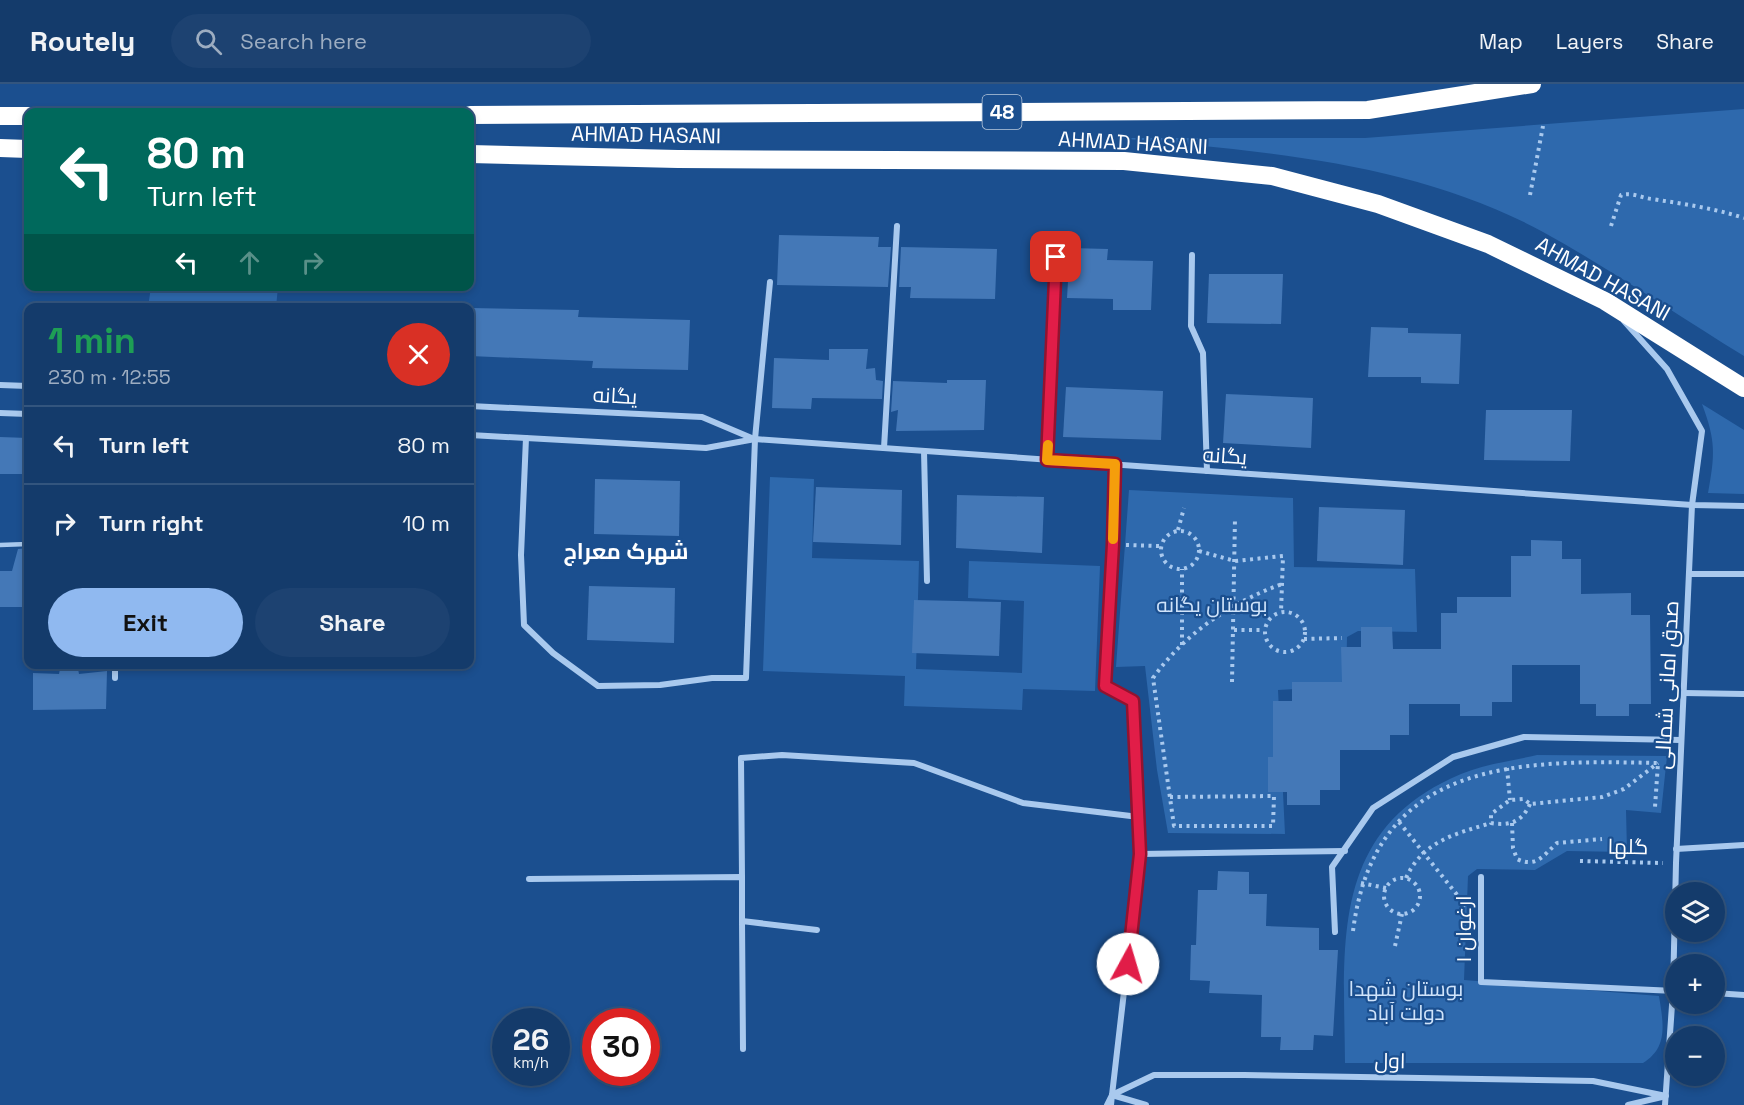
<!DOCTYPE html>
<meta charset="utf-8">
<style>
:root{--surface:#143b6b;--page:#1d4271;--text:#f1f3f6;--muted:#9dadc1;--line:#33557e;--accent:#90b9f0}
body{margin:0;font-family:"Space Grotesk",Cairo,sans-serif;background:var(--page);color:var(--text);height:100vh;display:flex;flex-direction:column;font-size:22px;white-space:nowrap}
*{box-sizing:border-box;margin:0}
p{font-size:20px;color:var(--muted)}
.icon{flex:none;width:33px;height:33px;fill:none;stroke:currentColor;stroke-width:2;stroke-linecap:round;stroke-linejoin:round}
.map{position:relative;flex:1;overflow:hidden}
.sheet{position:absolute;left:24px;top:219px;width:450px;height:366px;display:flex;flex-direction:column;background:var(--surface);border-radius:12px;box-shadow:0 3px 9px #0003,0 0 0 2px var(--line)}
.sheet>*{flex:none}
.top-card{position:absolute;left:24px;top:24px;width:450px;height:183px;border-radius:12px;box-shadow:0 3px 9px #0003,0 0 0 2px var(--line);background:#00695c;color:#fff;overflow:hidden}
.buttons{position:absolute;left:1665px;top:798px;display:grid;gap:12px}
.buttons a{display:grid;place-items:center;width:60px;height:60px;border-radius:50%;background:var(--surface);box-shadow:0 3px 9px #0003,0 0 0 2px var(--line);font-size:30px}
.speed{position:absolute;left:492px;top:924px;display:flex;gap:12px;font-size:30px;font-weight:700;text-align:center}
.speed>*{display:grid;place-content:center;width:78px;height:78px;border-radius:50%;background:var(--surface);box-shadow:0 3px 9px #0003,0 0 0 2px var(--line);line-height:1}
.speed small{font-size:15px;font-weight:400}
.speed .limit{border:9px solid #d22;background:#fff;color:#111}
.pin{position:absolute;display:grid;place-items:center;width:51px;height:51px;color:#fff;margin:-26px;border-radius:12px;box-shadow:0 3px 9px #0006}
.me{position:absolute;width:66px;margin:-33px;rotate:6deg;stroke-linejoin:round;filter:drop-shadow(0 0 4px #0008)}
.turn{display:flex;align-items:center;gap:21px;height:126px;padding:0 24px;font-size:27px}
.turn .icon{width:78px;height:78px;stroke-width:2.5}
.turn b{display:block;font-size:42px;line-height:51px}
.lanes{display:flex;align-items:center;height:57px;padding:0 24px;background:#0003;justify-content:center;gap:30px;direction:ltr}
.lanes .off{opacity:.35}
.round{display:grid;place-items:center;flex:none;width:63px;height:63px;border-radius:32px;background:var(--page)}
.head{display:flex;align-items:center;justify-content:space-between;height:102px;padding:0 24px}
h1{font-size:36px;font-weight:800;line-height:45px;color:#1e9e55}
.cta{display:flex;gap:12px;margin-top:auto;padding:12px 24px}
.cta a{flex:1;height:69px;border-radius:36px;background:var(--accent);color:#111;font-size:24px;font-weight:800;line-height:69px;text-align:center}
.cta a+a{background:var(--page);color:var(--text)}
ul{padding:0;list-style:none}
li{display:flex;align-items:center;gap:18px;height:78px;padding:0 24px;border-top:2px solid var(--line)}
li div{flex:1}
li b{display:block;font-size:22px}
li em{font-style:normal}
header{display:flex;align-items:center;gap:36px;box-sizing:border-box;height:84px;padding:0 30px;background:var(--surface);border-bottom:2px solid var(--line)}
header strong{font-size:28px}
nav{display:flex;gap:33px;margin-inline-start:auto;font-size:21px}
.search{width:420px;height:54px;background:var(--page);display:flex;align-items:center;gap:15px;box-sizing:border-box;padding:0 21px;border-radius:33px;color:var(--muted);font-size:22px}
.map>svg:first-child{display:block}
</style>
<header>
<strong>Routely</strong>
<div class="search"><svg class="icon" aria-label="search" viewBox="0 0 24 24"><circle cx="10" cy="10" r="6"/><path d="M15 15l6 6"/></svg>Search here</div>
<nav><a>Map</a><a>Layers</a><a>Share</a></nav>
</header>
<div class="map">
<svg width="1744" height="1021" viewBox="0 0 1744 1021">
<rect width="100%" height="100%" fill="#1b4f8f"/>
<g fill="#2e69ad">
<path d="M 1744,25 L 1744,272 C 1677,231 1612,186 1543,148 C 1413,77 1260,67 1116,54 L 1365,54 Z"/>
<path d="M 151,203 L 151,202 L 278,203 L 276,223 L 148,223 Z"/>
<path d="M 1702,320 L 1744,346 L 1744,410 L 1708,409 C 1715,371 1716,357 1702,320 Z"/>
<path d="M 770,393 L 814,395 L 812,474 L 919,477 L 916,585 L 1022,589 L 1024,517 L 968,514 L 969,477 L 1100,482 L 1095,607 L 1023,605 L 1022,626 L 904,622 L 905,592 L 763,587 Z"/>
<path d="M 1129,406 L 1293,414 L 1294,483 L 1415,485 L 1417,548 L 1358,547 L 1347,553 L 1346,602 L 1278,606 L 1285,750 L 1168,749 L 1157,686 L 1145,582 L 1116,583 Z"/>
<path d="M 1537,671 L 1667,672 L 1661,729 L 1626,726 L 1627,768 L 1567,767 L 1535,786 L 1477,785 L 1468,792 L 1464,896 L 1659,912 C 1663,938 1669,963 1643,979 L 1345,979 C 1344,860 1329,745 1461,690 C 1485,680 1512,677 1537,671 Z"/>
</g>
<g fill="#4478b7">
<path d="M 779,151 L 879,153 L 878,163 L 891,163 L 888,203 L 777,201 Z"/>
<path d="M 901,163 L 997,165 L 995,215 L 910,214 L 911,203 L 899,203 Z"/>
<path d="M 1070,164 L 1108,165 L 1107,176 L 1153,177 L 1151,226 L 1113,226 L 1113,215 L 1067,214 Z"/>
<path d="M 1209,190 L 1283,190 L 1281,240 L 1207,239 Z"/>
<path d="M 470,224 L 579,226 L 578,233 L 690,236 L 688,286 L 592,284 L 593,277 L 470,272 Z"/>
<path d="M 1371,243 L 1408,244 L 1408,249 L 1461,250 L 1459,300 L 1421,299 L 1421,293 L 1368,293 Z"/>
<path d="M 829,265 L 868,265 L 866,285 L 875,284 L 876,296 L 883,297 L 882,315 L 812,314 L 811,325 L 772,324 L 774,274 L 829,276 Z"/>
<path d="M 947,296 L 986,296 L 984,346 L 896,347 L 898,326 L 891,328 L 893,297 L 947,299 Z"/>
<path d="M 1066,303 L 1163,307 L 1161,356 L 1063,353 Z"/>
<path d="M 1226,310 L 1313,314 L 1311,364 L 1223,359 Z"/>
<path d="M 1486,326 L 1572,326 L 1570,377 L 1484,376 Z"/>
<path d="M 0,353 L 28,354 L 28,390 L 0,390 Z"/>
<path d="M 595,395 L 680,397 L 679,452 L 594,450 Z"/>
<path d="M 816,403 L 902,406 L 901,461 L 813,458 Z"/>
<path d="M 957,411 L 1044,413 L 1042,469 L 956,464 Z"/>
<path d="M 1319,423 L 1405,426 L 1403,481 L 1317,477 Z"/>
<path d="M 1531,456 L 1562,457 L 1562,475 L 1581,475 L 1581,510 L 1631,509 L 1631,531 L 1650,531 L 1651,620 L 1629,620 L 1629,632 L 1596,632 L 1596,620 L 1580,620 L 1580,581 L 1512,581 L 1512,618 L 1492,618 L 1492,632 L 1460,632 L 1460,620 L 1409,620 L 1409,651 L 1390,651 L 1390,666 L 1340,666 L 1340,706 L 1320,706 L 1320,721 L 1287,721 L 1287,708 L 1268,708 L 1268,673 L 1273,673 L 1273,617 L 1292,617 L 1292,598 L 1342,598 L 1341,563 L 1361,563 L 1361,543 L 1392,543 L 1393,565 L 1441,565 L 1441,529 L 1457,529 L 1457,513 L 1511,513 L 1511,472 L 1531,472 Z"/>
<path d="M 28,464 L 28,523 L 0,523 L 0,487 L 12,487 L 18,465 Z"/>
<path d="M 589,502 L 675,504 L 674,559 L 587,556 Z"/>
<path d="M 914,516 L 1001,518 L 999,572 L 912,569 Z"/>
<path d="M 61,580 L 77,580 L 79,590 L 107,587 L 106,625 L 33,626 L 33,589 L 59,590 Z"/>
<path d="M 1218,787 L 1249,788 L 1249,810 L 1267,810 L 1266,842 L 1319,844 L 1319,866 L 1338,866 L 1333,952 L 1314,951 L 1313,966 L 1280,966 L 1281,953 L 1261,953 L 1262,911 L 1209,909 L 1210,897 L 1190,896 L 1191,861 L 1196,861 L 1198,806 L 1217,806 Z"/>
</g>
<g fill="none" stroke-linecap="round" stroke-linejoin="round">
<g stroke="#a9c9ee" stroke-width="4" stroke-dasharray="3 4.5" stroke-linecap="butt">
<path d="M 1530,111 L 1543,42"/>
<path d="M 1611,142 L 1621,111 C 1633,108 1641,114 1652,115 C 1684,120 1713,124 1744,134"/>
<path d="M 1178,446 L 1184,424"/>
<circle cx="1180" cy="466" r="19"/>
<path d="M 1126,461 L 1160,462"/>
<path d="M 1199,467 L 1235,477 L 1283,472 L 1281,528"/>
<circle cx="1285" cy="548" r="20"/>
<path d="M 1234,546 L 1264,546"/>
<path d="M 1304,555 L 1342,554"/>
<path d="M 1182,561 L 1182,485"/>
<path d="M 1232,598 L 1235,434"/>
<path d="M 1507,684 L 1510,716"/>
<path d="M 1170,713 L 1274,712 L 1273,742 L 1174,742 L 1153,594 C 1185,549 1232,518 1282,500"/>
<path d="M 1530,720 C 1522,738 1510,742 1491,739 L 1491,730 L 1510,716 L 1524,715 L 1530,720 L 1602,713 L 1624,705 L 1658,679"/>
<path d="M 1399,738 L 1466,822"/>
<path d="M 1512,739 L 1513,764 L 1517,775 C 1536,784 1543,772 1557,759 L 1602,755"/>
<path d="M 1580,777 L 1663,779"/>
<path d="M 1406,794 C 1423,757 1455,750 1491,739"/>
<circle cx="1402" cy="812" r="18"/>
<path d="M 1361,799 L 1386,804"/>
<path d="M 1353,847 C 1375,674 1519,676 1658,679 L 1655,723"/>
<path d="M 1395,862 L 1402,830"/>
</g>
<path stroke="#a9c9ee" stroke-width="4.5" d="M 0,461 L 28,460"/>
<g stroke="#a9c9ee" stroke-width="6">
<path d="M 1192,171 L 1191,242 L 1203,269 L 1207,387"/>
<path d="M 1624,237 L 1667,285 L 1702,347 L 1692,421 L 1676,779 L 1673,907 L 1665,1021"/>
<path d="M 0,301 L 28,302"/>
<path d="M 470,322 L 702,333 L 754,355"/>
<path d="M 0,329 L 28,330"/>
<path d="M 470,351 L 706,364 L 755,355 L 1692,421 L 1744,422"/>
<path d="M 526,354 L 521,471 L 524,541 L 553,569 L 598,602 L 660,601 L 712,594 L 746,594 L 755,355 L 770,198"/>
<path d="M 884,364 L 897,142"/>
<path d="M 924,367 L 927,497"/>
<path d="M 1047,376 L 1056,173"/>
<path d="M 1689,490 L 1744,490"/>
<path d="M 115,594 L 115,580"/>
<path d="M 1684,609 L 1744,610"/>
<path d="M 1676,765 L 1744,761"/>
<path d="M 1140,770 L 1345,767"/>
<path d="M 742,793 L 741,674 L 782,671 L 914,679 L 1023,719 L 1139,733"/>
<path d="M 1481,793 L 1481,898 L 1675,907"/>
<path d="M 529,795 L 742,793 L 742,837"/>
<path d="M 1335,848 L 1332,783 L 1373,724 L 1453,673 L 1524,653 L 1681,656"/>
<path d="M 1714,909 L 1744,911"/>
<path d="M 743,965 L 742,837 L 817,846"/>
<path d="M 1112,1011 L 1140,770 L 1133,617 L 1105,602 L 1113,460 L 1115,380"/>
<path d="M 1107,1021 L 1112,1011 L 1111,1021"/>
<path d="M 1146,1021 L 1112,1011 L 1154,991 L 1244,991 L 1593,997 L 1666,1012 L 1628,1021"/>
</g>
<g stroke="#fff" stroke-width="18">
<path d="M 470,31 L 1368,26 L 1532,0"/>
<path d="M 0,32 L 28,32"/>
<path d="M 0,64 L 28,65"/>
<path d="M 470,70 L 678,75 L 1124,77 L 1272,92 L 1378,120 L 1488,160 L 1605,217 L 1744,304"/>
</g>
</g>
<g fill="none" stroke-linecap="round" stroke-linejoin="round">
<g stroke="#92132f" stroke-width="15">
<path id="route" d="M 1056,173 L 1047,376 L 1115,380 L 1113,460 L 1105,602 L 1133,617 L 1140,770 L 1128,880"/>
</g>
<use href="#route" stroke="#e11d48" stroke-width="10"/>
<path stroke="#f59e0b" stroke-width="10" d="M 1048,361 L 1047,376 L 1115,380 L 1113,455"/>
</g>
<g text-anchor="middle" stroke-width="4.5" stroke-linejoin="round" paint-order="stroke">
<rect fill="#1b4f8f" stroke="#bbcadd" stroke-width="1.5" x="982.5" y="11" width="39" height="34" rx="4.5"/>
<g font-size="20" font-weight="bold" fill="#fff">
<text x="1002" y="35">48</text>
</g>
<g font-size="21" fill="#fff" stroke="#1b4f8f">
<text transform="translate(646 51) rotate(1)" y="7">AHMAD HASANI</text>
<text transform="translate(1133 59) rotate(3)" y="7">AHMAD HASANI</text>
<text transform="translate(1603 195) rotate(29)" y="7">AHMAD HASANI</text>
<text transform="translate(615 312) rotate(3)" y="7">یگانه</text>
<text transform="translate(1225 372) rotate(4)" y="7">یگانه</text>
<text transform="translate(1667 601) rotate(-87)" y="7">صدق امانی شمالی</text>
<text transform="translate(1628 763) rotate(1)" y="7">گلها</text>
<text transform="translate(1464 845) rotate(-90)" y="7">ارغوان ۱</text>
<text transform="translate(1390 977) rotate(1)" y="7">اول</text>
</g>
<g font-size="21" fill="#cfe3fa" stroke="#1b4f8f">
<text x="1212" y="528">بوستان یگانه</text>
<text x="1406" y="912">بوستان شهدا<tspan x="1406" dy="24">دولت آباد</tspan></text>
</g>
<g font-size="22" font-weight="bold" fill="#fff" stroke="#1b4f8f">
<text x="626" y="475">شهرک معراج</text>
</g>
</g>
</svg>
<div class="buttons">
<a><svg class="icon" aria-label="layers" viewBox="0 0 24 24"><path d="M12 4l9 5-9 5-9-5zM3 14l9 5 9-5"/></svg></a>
<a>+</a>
<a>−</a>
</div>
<div class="speed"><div>26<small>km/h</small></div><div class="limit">30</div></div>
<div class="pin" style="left:1056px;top:173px;background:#d93025"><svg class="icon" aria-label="arrive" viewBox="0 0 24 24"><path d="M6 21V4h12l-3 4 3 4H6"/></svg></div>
<svg class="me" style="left:1128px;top:880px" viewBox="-20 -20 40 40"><circle r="19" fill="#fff"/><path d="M0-13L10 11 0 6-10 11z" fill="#e11d48"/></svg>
<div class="top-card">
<div class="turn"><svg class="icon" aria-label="left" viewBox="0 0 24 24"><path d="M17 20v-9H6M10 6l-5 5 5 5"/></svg><div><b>80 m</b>Turn left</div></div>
<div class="lanes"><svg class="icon" aria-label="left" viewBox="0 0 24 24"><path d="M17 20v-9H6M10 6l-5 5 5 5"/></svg><svg class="icon off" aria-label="ahead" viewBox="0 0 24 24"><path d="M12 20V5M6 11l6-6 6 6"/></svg><svg class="icon off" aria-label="right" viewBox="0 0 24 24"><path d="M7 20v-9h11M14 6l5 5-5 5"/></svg></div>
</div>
<section class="sheet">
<div class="head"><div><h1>1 min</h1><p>230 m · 12:55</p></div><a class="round" style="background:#d93025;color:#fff"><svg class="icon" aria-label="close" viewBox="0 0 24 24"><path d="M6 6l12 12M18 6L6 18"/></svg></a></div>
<ul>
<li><svg class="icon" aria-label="left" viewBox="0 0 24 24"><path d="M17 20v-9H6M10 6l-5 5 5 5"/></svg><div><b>Turn left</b></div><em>80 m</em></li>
<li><svg class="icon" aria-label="right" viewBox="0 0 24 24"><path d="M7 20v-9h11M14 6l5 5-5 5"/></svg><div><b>Turn right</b></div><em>10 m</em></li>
</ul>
<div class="cta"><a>Exit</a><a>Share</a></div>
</section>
</div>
